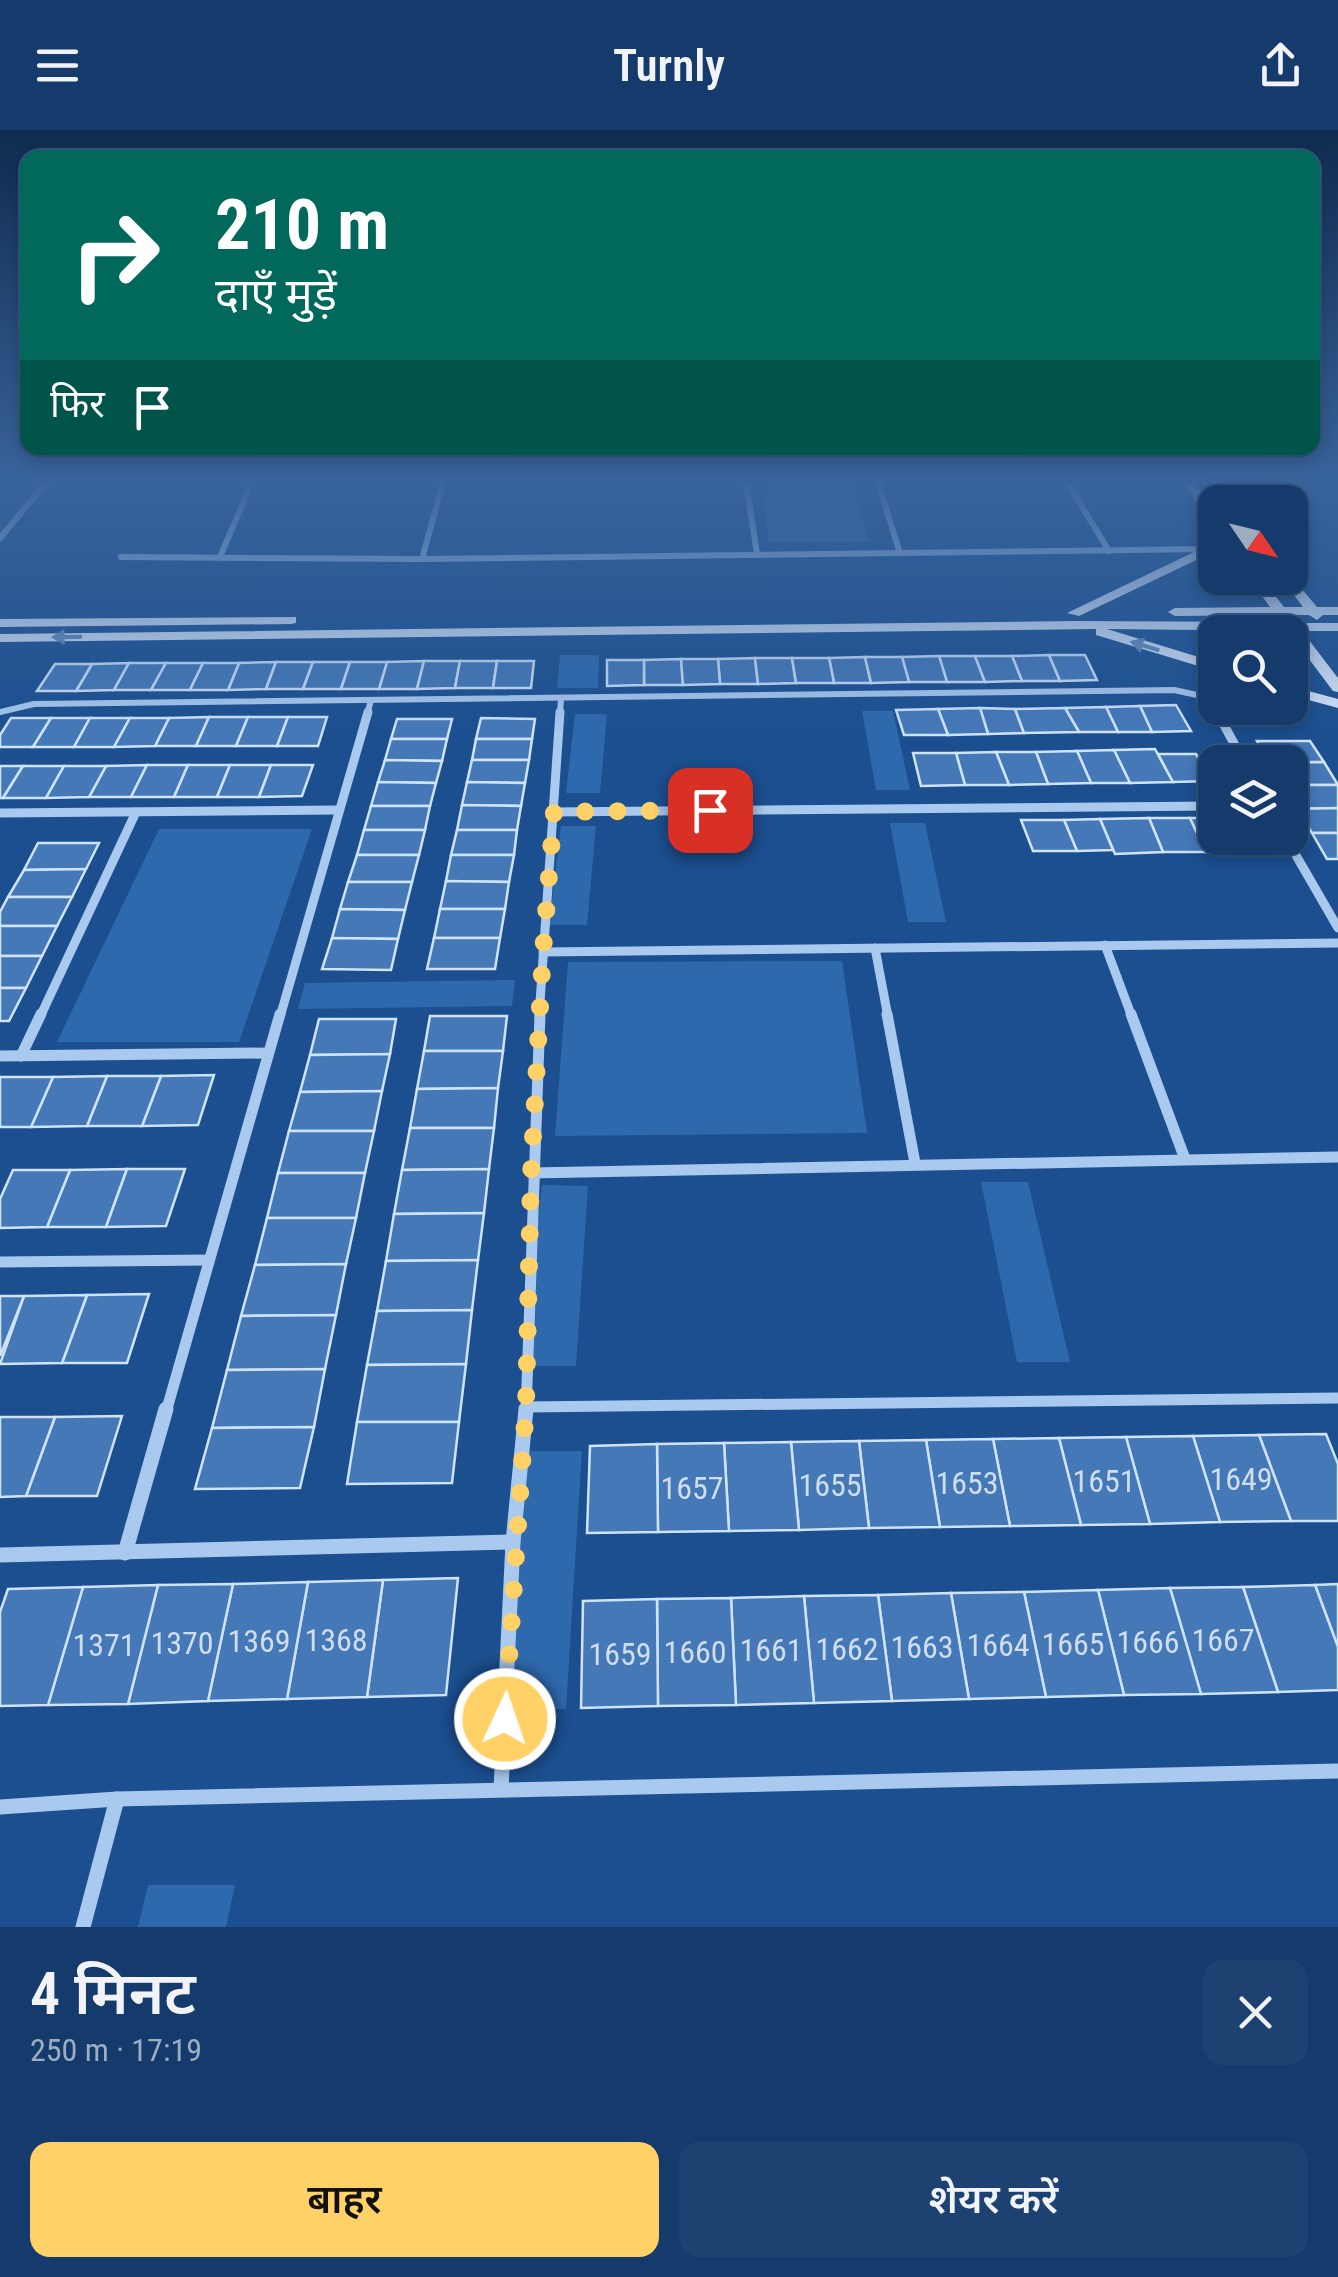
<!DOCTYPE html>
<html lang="hi">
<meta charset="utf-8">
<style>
:root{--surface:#143b6b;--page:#1d4271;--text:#f1f3f6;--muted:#9dadc1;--line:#33557e;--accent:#ffd166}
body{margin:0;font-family:"Roboto Condensed","Noto Sans Devanagari",sans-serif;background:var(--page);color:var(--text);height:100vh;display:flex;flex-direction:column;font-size:38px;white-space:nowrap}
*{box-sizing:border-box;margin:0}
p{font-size:32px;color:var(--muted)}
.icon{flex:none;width:55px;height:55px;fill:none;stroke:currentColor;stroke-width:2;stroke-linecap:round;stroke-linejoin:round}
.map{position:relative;height:1797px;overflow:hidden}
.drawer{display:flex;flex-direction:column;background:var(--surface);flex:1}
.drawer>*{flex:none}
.banner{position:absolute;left:20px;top:20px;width:1300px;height:305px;border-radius:20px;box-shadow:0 5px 15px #0003,0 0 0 2px var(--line);background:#00695c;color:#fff;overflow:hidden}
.needle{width:65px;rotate:125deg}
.fabs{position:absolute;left:1198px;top:355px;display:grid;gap:20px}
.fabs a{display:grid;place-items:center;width:110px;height:110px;border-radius:20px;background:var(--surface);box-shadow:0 5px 15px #0003,0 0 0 2px var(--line);font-size:50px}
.pin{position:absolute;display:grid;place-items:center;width:85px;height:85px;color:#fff;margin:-42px;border-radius:20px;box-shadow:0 5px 15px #0006}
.me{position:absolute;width:110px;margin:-55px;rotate:3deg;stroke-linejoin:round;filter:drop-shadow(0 0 8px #0008)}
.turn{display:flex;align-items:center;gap:35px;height:210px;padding:0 30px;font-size:45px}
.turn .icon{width:130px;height:130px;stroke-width:2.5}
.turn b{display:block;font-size:70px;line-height:85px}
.then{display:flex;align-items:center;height:95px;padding:0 30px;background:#0003;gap:20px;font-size:38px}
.round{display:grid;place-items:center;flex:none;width:105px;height:105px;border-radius:20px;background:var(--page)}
.overview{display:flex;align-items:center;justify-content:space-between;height:170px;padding:0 30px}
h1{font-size:60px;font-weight:600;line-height:75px}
.primary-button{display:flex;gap:20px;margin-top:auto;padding:20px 30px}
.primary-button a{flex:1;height:115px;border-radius:20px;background:var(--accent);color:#111;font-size:40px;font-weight:600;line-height:115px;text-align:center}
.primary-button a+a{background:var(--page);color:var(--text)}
header{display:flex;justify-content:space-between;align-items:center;height:130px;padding:0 30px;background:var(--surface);font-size:45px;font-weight:600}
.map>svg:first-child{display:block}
</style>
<header><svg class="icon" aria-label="menu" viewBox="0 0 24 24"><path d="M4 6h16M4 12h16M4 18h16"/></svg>Turnly<svg class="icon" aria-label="share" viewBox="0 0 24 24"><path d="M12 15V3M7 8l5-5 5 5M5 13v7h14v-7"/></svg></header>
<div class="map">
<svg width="1338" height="1797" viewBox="0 0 1338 1797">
<rect width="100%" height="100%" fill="#1b4f8f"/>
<g fill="#2e69ad">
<path d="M 761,352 L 854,352 L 869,412 L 769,412 Z"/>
<path d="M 560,525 L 599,525 L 598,558 L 557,558 Z"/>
<path d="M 862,581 L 893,581 L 910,660 L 876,660 Z"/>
<path d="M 575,584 L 607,584 L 600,663 L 566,663 Z"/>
<path d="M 890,693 L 925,693 L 946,792 L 908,792 Z"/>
<path d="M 561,696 L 596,696 L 587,795 L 549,795 Z"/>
<path d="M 159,699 L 312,699 L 239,912 L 57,912 Z"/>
<path d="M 842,831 L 867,1003 L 555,1006 L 568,832 Z"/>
<path d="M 515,850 L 512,876 L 298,879 L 305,853 Z"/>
<path d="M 981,1052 L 1028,1052 L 1070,1232 L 1017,1232 Z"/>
<path d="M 542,1055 L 588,1056 L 576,1236 L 523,1236 Z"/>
<path d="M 527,1321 L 582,1321 L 566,1579 L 503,1579 Z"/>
<path d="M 148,1755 L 235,1755 L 226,1797 L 138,1797 Z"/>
</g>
<g fill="#4478b7" stroke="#cfe3fa" stroke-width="2.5">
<path d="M 1049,525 L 1060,551 L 1022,551 L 1012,526 Z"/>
<path d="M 1049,525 L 1085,525 L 1097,550 L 1060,551 Z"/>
<path d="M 939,526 L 975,526 L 985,552 L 947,552 Z"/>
<path d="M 939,526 L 947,552 L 909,552 L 902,527 Z"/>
<path d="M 975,526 L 1012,526 L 1022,551 L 985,552 Z"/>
<path d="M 865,527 L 871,553 L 834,553 L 829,528 Z"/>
<path d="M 865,527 L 902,527 L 909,552 L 871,553 Z"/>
<path d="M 755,528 L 758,554 L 720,554 L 718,529 Z"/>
<path d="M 755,528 L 792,528 L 796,553 L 758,554 Z"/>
<path d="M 792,528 L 829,528 L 834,553 L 796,553 Z"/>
<path d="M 681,529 L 683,555 L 644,555 L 644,530 Z"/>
<path d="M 681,529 L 718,529 L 720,554 L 683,555 Z"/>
<path d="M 607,530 L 644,530 L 644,555 L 607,556 Z"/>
<path d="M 424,531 L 417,559 L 379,559 L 387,532 Z"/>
<path d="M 424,531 L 460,531 L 455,558 L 417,559 Z"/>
<path d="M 460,531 L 497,531 L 493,558 L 455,558 Z"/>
<path d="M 497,531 L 534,531 L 531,558 L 493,558 Z"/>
<path d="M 276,532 L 266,559 L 228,560 L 239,533 Z"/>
<path d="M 276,532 L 313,532 L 303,559 L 266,559 Z"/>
<path d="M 313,532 L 350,532 L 341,559 L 303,559 Z"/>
<path d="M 350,532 L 387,532 L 379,559 L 341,559 Z"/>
<path d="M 129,533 L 114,560 L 76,561 L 92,534 Z"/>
<path d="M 129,533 L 166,533 L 151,560 L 114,560 Z"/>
<path d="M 166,533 L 203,533 L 190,560 L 151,560 Z"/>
<path d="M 203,533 L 239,533 L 228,560 L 190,560 Z"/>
<path d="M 55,534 L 92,534 L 76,561 L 37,561 Z"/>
<path d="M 1176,575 L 1191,601 L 1152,602 L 1140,576 Z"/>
<path d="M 1140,576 L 1152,602 L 1118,602 L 1106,577 Z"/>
<path d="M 1106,577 L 1118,602 L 1079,602 L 1065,578 Z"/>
<path d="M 980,578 L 1015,579 L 1024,603 L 988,604 Z"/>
<path d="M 980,578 L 988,604 L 948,605 L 938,579 Z"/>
<path d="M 1065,578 L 1079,602 L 1024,603 L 1015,579 Z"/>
<path d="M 938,579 L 948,605 L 904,605 L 896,580 Z"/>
<path d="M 209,587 L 196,616 L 155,616 L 169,588 Z"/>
<path d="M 209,587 L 248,587 L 236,616 L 196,616 Z"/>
<path d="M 248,587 L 288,587 L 277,616 L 236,616 Z"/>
<path d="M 288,587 L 327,587 L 318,616 L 277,616 Z"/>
<path d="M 11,588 L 51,588 L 33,617 L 0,617 L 0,605 Z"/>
<path d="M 51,588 L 90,588 L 74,617 L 33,617 Z"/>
<path d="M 90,588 L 130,588 L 114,617 L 74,617 Z"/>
<path d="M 130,588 L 169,588 L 155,616 L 114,617 Z"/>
<path d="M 481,588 L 535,589 L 532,609 L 476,609 Z"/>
<path d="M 397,589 L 452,589 L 447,609 L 391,609 Z"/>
<path d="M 391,609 L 447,609 L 442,631 L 385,630 Z"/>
<path d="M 476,609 L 532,609 L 529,630 L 472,630 Z"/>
<path d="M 1257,611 L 1310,611 L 1324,632 L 1269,632 Z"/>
<path d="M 1155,619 L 1173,652 L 1130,653 L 1114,620 Z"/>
<path d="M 1114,620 L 1130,653 L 1091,653 L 1077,621 Z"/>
<path d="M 1077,621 L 1091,653 L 1048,654 L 1036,622 Z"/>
<path d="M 996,622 L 1036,622 L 1048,654 L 1009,655 Z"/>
<path d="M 996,622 L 1009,655 L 965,655 L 956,623 Z"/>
<path d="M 913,623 L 956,623 L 965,655 L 921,656 Z"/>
<path d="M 1158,624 L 1196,624 L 1212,651 L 1173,652 Z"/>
<path d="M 385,630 L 442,631 L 436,653 L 378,652 Z"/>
<path d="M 472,630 L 529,630 L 525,653 L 467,652 Z"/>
<path d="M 1324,632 L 1338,655 L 1290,655 L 1290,633 Z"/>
<path d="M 147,635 L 131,667 L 89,667 L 106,636 Z"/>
<path d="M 147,635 L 188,635 L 174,667 L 131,667 Z"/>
<path d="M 188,635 L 230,635 L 217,667 L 174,667 Z"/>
<path d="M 230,635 L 271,635 L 259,667 L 217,667 Z"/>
<path d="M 271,635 L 313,635 L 302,666 L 259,667 Z"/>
<path d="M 0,636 L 23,636 L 3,668 L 0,668 Z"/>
<path d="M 23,636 L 64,636 L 46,668 L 3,668 Z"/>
<path d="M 64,636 L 106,636 L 89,667 L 46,668 Z"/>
<path d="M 378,652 L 436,653 L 430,676 L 371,676 Z"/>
<path d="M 467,652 L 525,653 L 521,676 L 462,675 Z"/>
<path d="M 1290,655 L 1338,655 L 1338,678 L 1297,679 L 1290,666 Z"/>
<path d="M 462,675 L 521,676 L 517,700 L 457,700 Z"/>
<path d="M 371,676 L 430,676 L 425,700 L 364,700 Z"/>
<path d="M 1338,678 L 1338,703 L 1312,703 L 1297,679 Z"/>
<path d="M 1149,688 L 1190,688 L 1206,722 L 1163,722 Z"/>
<path d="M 1149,688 L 1163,722 L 1115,724 L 1100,689 Z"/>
<path d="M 1190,688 L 1215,688 L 1215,708 L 1241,708 L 1249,722 L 1206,722 Z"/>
<path d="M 1100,689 L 1113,720 L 1077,721 L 1064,690 Z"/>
<path d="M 1021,690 L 1064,690 L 1077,721 L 1033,721 Z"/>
<path d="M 364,700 L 425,700 L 419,725 L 357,725 Z"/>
<path d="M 457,700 L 517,700 L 514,725 L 451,725 Z"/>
<path d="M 1312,703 L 1338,703 L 1338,729 L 1327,729 Z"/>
<path d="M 38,713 L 99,713 L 86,739 L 24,740 Z"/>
<path d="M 357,725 L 419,725 L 412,752 L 348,752 Z"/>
<path d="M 451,725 L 514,725 L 509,752 L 446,751 Z"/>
<path d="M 86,739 L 72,767 L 8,767 L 24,740 Z"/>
<path d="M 446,751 L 509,752 L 505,779 L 440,779 Z"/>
<path d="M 348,752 L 412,752 L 405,780 L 340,779 Z"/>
<path d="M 8,767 L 72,767 L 57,796 L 0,796 L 0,782 Z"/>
<path d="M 340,779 L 405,780 L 398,809 L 332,808 Z"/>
<path d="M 440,779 L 505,779 L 500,808 L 434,808 Z"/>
<path d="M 0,796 L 57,796 L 42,826 L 0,826 Z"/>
<path d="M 332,808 L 398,809 L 391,840 L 322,839 Z"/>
<path d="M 434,808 L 500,808 L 495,839 L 427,839 Z"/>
<path d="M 0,826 L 42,826 L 26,858 L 0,858 Z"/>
<path d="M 0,858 L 26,858 L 9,891 L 0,891 Z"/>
<path d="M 430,886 L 507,886 L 503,921 L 424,921 Z"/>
<path d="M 319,889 L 396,889 L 390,924 L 310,925 Z"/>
<path d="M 424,921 L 503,921 L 498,958 L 417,959 Z"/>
<path d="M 390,924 L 382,961 L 300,962 L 310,925 Z"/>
<path d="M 214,945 L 198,995 L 142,996 L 161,946 Z"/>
<path d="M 107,946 L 161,946 L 142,996 L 87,996 Z"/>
<path d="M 107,946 L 87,996 L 31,997 L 53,947 Z"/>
<path d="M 0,947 L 53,947 L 31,997 L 0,997 Z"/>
<path d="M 498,958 L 494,998 L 410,998 L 417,959 Z"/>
<path d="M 382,961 L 374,1001 L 289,1001 L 300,962 Z"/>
<path d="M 410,998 L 494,998 L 489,1039 L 402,1040 Z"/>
<path d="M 289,1001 L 374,1001 L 365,1043 L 278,1043 Z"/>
<path d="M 127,1039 L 106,1097 L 47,1097 L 70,1040 Z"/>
<path d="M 127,1039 L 185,1039 L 166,1096 L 106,1097 Z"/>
<path d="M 489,1039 L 484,1083 L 394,1084 L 402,1040 Z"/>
<path d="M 13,1040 L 70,1040 L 47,1097 L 0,1098 L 0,1069 Z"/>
<path d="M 278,1043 L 365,1043 L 356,1088 L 267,1088 Z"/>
<path d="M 484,1083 L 478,1130 L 386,1131 L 394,1084 Z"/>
<path d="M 267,1088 L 356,1088 L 346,1134 L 255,1135 Z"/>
<path d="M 478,1130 L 472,1180 L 377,1181 L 386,1131 Z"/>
<path d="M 346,1134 L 336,1185 L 241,1186 L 255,1135 Z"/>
<path d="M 149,1164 L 127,1233 L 62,1233 L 87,1165 Z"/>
<path d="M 87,1165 L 62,1233 L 0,1234 L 24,1166 Z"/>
<path d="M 0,1166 L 24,1166 L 0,1226 Z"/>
<path d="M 472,1180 L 466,1234 L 367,1235 L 377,1181 Z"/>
<path d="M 336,1185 L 325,1239 L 227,1240 L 241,1186 Z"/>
<path d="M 466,1234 L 459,1292 L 357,1292 L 367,1235 Z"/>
<path d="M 325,1239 L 314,1297 L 212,1298 L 227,1240 Z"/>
<path d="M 122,1286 L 97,1366 L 26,1366 L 55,1287 Z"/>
<path d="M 0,1287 L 55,1287 L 26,1366 L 0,1367 Z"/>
<path d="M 357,1292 L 459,1292 L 452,1353 L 347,1354 Z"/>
<path d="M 314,1297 L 300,1358 L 195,1359 L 212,1298 Z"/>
<path d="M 1326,1304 L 1338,1334 L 1338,1391 L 1291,1391 L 1259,1305 Z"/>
<path d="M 1259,1305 L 1291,1391 L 1220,1392 L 1193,1306 Z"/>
<path d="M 1193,1306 L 1220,1392 L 1150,1394 L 1126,1307 Z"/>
<path d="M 1126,1307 L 1150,1394 L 1081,1395 L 1059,1308 Z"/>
<path d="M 1059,1308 L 1081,1395 L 1010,1396 L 993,1309 Z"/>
<path d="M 993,1309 L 1010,1396 L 940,1397 L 926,1310 Z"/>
<path d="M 926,1310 L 940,1397 L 869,1398 L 859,1311 Z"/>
<path d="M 859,1311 L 869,1398 L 799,1400 L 791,1312 Z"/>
<path d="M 791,1312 L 799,1400 L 729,1401 L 724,1313 Z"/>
<path d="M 724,1313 L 729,1401 L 658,1402 L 657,1314 Z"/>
<path d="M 657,1314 L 658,1402 L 587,1403 L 590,1316 Z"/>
<path d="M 458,1448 L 446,1565 L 367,1567 L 383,1450 Z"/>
<path d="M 383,1450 L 367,1567 L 287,1569 L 308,1452 Z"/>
<path d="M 308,1452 L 287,1569 L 208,1571 L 233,1454 Z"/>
<path d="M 233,1454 L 208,1571 L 128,1574 L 158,1455 Z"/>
<path d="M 1338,1454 L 1338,1517 L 1315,1455 Z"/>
<path d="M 158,1455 L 128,1574 L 48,1575 L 83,1457 Z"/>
<path d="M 1315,1455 L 1338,1517 L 1338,1560 L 1278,1562 L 1243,1457 Z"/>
<path d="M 83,1457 L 48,1575 L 0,1576 L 0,1482 L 8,1459 Z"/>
<path d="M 1243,1457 L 1278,1562 L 1201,1564 L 1170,1458 Z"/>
<path d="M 1170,1458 L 1201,1564 L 1124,1565 L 1098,1460 Z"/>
<path d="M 1098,1460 L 1124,1565 L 1046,1567 L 1024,1462 Z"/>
<path d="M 1024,1462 L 1046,1567 L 969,1569 L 951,1463 Z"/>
<path d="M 951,1463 L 969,1569 L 892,1571 L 878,1465 Z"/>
<path d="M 878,1465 L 892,1571 L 814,1573 L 804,1466 Z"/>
<path d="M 804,1466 L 814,1573 L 736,1575 L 731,1468 Z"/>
<path d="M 731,1468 L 736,1575 L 658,1576 L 657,1469 Z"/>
<path d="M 657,1469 L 658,1576 L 581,1578 L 583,1471 Z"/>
</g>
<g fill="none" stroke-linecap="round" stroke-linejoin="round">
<g stroke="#a9c9ee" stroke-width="6">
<path d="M 746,352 L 757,424"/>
<path d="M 878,352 L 899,420"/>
<path d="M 1067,352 L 1109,421"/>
<path d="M 0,408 L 47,352"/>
<path d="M 121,427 L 422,429 L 1208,419"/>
<path d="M 220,427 L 252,352"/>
<path d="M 422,429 L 443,352"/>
<path d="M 1215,578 L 1218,585"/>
<path d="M 0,582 L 34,574 L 1174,560 L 1202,566 L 1215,577"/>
<path d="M 367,585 L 371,570"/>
<path d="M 560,585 L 561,568"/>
</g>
<g stroke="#a9c9ee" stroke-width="9">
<path d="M 1217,582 L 1244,632"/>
<path d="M 554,682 L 1215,676"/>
<path d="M 0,683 L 337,680"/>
<path d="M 1286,708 L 1338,798"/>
<path d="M 1105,815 L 1132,887"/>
<path d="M 875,818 L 888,887"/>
<path d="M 543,822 L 1338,813"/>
<path d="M 40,887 L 136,682"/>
<path d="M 280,887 L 368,582"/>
<path d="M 539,887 L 560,582"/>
</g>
<g stroke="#a9c9ee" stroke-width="11">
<path d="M 887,884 L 915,1033"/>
<path d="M 1131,884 L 1185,1029"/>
<path d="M 0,926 L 267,923"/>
<path d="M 21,926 L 41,884"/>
<path d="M 531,1043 L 1338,1027"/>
<path d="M 0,1132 L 209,1130"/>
<path d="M 526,1277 L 1338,1268"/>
<path d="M 166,1282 L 280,884"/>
<path d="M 526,1282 L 540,884"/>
</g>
<g stroke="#a9c9ee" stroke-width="15">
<path d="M 125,1423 L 166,1279"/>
<path d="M 0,1425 L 513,1412"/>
<path d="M 501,1659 L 513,1412 L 526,1279"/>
<path d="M 0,1677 L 117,1669 L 1338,1641"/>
<path d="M 83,1797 L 117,1669"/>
</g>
<g fill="#d6e6fa" fill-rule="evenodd">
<path d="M 1183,352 L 1195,352 L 1215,382 L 1215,395 L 1211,394 Z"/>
<path d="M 1212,352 L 1224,352 L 1239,372 L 1227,372 Z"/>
<path d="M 1215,412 L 1215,421 L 1079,486 L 1067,483 Z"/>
<path d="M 1290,445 L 1317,477 L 1338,477 L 1338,485 L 1323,485 L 1317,490 L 1309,485 L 1290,485 L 1296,493 L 1338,493 L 1338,501 L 1302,501 L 1338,548 L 1338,562 L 1333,561 L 1288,501 L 1107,499 L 1215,532 L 1215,541 L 1096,505 L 1096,499 L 0,512 L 0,504 L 1075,491 L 1281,492 L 1276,485 L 1175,486 L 1168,482 L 1175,478 L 1270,477 L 1249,448 L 1261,448 L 1284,477 L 1303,477 L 1281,448 L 1290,448 Z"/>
<path d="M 296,487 L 296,493 L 291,494 L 0,497 L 0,489 Z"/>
<path d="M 1290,556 L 1338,569 L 1338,578 L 1290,565 Z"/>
</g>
</g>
<defs><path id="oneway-solid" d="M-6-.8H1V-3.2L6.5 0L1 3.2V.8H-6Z" transform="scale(2.5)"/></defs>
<g fill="#668bba">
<use href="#oneway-solid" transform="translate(67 507) rotate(179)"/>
<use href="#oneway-solid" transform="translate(1145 516) rotate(-163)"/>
</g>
<linearGradient id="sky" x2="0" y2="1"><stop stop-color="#0f2b4f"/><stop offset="0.58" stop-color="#39639b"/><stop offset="1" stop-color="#39639b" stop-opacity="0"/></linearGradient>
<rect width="1338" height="604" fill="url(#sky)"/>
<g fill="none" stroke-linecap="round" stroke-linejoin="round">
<path stroke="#ffd166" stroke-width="18" stroke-dasharray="0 32.4" d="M 505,1589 L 526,1276 L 531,1044 L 543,822 L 554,682 L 710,680"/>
</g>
<g text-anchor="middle" stroke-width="8" stroke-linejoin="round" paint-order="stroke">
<g font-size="32" fill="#d0dded">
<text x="1241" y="1360">1649</text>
<text x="1104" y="1362">1651</text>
<text x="967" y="1364">1653</text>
<text x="830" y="1366">1655</text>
<text x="692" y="1369">1657</text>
<text x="336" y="1521">1368</text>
<text x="1223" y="1521">1667</text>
<text x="259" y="1522">1369</text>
<text x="1148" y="1523">1666</text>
<text x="182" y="1524">1370</text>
<text x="1073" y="1525">1665</text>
<text x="104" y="1526">1371</text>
<text x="998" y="1526">1664</text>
<text x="922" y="1528">1663</text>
<text x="847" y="1530">1662</text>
<text x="771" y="1531">1661</text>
<text x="695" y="1533">1660</text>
<text x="620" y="1535">1659</text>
</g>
</g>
</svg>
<div class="fabs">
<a><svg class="needle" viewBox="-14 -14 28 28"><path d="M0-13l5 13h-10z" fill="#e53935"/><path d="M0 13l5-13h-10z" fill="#9dadc1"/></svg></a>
<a><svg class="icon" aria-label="search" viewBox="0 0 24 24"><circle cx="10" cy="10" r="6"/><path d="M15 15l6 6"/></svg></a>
<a><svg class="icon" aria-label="layers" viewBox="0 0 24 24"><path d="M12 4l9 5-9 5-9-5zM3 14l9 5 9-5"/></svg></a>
</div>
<div class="pin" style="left:710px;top:680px;background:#d93025"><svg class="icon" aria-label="arrive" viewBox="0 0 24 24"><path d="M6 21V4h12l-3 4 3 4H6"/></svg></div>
<svg class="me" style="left:505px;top:1589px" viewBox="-20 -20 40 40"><circle r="17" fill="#ffd166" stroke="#fff" stroke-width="3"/><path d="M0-11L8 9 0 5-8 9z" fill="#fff"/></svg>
<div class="banner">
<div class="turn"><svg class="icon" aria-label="right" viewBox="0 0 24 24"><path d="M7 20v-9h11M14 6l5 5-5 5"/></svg><div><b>210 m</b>दाएँ मुड़ें</div></div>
<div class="then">फिर<svg class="icon" aria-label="arrive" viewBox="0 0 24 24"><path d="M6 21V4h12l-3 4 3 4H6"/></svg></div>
</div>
</div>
<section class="drawer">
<div class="overview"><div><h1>4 मिनट</h1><p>250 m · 17:19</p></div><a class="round"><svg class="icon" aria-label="close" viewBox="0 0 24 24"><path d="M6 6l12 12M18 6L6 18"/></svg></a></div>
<div class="primary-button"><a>बाहर</a><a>शेयर करें</a></div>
</section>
